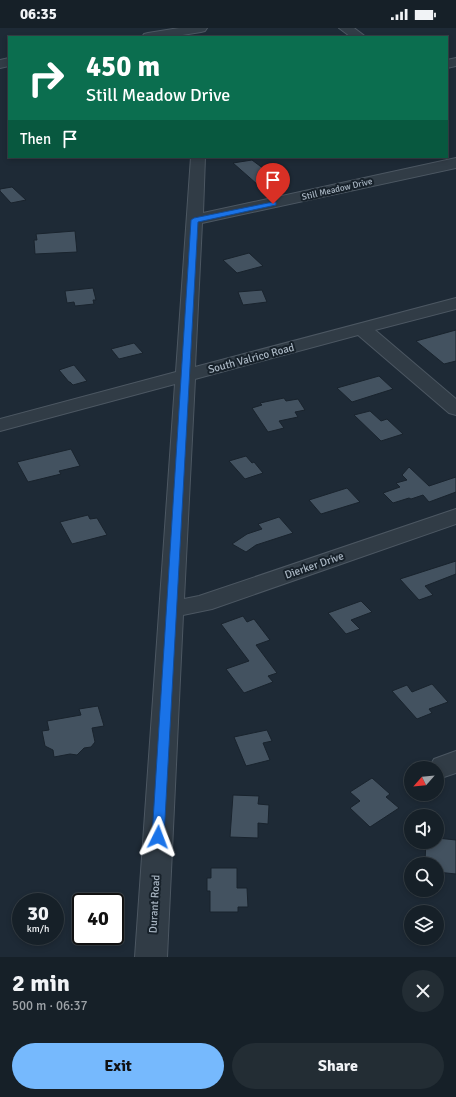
<!DOCTYPE html>
<meta charset="utf-8">
<style>
:root{--surface:#162028;--page:#232d34;--text:#f1f3f6;--muted:#9ea3a8;--line:#353e45;--accent:#76b9fd}
body{margin:0;font-family:Signika,sans-serif;background:var(--page);color:var(--text);height:100vh;display:flex;flex-direction:column;font-size:15px;white-space:nowrap}
*{box-sizing:border-box;margin:0}
p{font-size:13px;color:var(--muted)}
.icon{flex:none;width:22px;height:22px;fill:none;stroke:currentColor;stroke-width:2;stroke-linecap:round;stroke-linejoin:round}
.map{position:relative;height:929px;overflow:hidden}
.drawer{display:flex;flex-direction:column;background:var(--surface);flex:1}
.drawer>*{flex:none}
.top-card{position:absolute;left:8px;top:8px;width:440px;height:122px;border-radius:0px;box-shadow:0 2px 6px #0003,0 0 0 1px var(--line);background:#0b6e4f;color:#fff;overflow:hidden}
.needle{width:26px;rotate:243deg}
.buttons{position:absolute;left:404px;top:733px;display:grid;gap:8px}
.buttons a{display:grid;place-items:center;width:40px;height:40px;border-radius:50%;background:var(--surface);box-shadow:0 2px 6px #0003,0 0 0 1px var(--line);font-size:20px}
.speed{position:absolute;left:12px;top:865px;display:flex;gap:8px;font-size:20px;font-weight:700;text-align:center}
.speed>*{display:grid;place-content:center;width:52px;height:52px;border-radius:50%;background:var(--surface);box-shadow:0 2px 6px #0003,0 0 0 1px var(--line);line-height:1}
.speed small{font-size:10px;font-weight:400}
.speed .limit{border:2px solid #111;border-radius:6px;background:#fff;color:#111}
.pin{position:absolute;display:grid;place-items:center;width:34px;height:34px;color:#fff;margin:-41px -17px;border-radius:50% 50% 50% 0;rotate:-45deg;box-shadow:0 0 4px #0007}
.pin .icon{rotate:45deg}
.me{position:absolute;width:44px;margin:-22px;rotate:3deg;stroke-linejoin:round;filter:drop-shadow(0 0 3px #0008)}
.turn{display:flex;align-items:center;gap:14px;height:84px;padding:0 12px;font-size:18px}
.turn .icon{width:52px;height:52px;stroke-width:2.5}
.turn b{display:block;font-size:28px;line-height:34px}
.then{display:flex;align-items:center;height:38px;padding:0 12px;background:#0003;gap:8px;font-size:15px}
.round{display:grid;place-items:center;flex:none;width:42px;height:42px;border-radius:21px;background:var(--page)}
.headline{display:flex;align-items:center;justify-content:space-between;height:68px;padding:0 12px}
h1{font-size:24px;font-weight:700;line-height:30px}
.action{display:flex;gap:8px;margin-top:auto;padding:8px 12px}
.action a{flex:1;height:46px;border-radius:24px;background:var(--accent);color:#111;font-size:16px;font-weight:700;line-height:46px;text-align:center}
.action a+a{background:var(--page);color:var(--text)}
.status{display:flex;justify-content:space-between;align-items:center;height:28px;padding:0 20px;background:var(--surface);direction:ltr}
.status svg{height:11px;fill:currentColor}
.map>svg:first-child{display:block}
</style>
<div class="status"><b>06:35</b><svg viewBox="0 0 49 12"><path d="M0 12V9h3v3zM5 12V6h3v6zM10 12V3h3v9zM15 12V0h3v12zM26 1h20v11H26zM47 4h2v5h-2z"/></svg></div>
<div class="map">
<svg width="456" height="929" viewBox="0 0 456 929">
<rect width="100%" height="100%" fill="#1e2a36"/>
<g fill="#435260" stroke="#19232d">
<path d="M 252,132 L 264,141 L 287,159 L 266,164 L 233,135 Z"/>
<path d="M 12,159 L 26,172 L 11,175 L 0,163 L 0,161 Z"/>
<path d="M 75,203 L 77,224 L 35,226 L 34,212 L 37,212 L 36,206 Z"/>
<path d="M 249,225 L 263,238 L 237,245 L 223,232 Z"/>
<path d="M 93,260 L 96,272 L 93,272 L 94,276 L 75,278 L 74,274 L 67,275 L 65,263 Z"/>
<path d="M 262,262 L 267,274 L 243,277 L 238,264 Z"/>
<path d="M 456,302 L 456,333 L 444,336 L 416,313 Z"/>
<path d="M 134,315 L 143,325 L 119,331 L 111,321 Z"/>
<path d="M 74,337 L 87,353 L 73,357 L 70,354 L 69,354 L 59,342 Z"/>
<path d="M 379,348 L 393,361 L 352,374 L 337,360 Z"/>
<path d="M 284,370 L 286,373 L 298,371 L 305,382 L 295,384 L 298,389 L 279,393 L 284,400 L 268,404 L 252,380 L 262,377 L 260,375 Z"/>
<path d="M 370,383 L 381,393 L 387,391 L 403,406 L 381,413 L 354,387 Z"/>
<path d="M 71,421 L 80,438 L 59,443 L 61,446 L 28,454 L 17,434 Z"/>
<path d="M 246,428 L 252,435 L 254,434 L 263,445 L 245,451 L 229,433 Z"/>
<path d="M 409,439 L 429,458 L 456,449 L 456,464 L 429,474 L 423,467 L 411,471 L 409,470 L 393,475 L 383,465 L 400,459 L 396,455 L 407,452 L 402,447 Z"/>
<path d="M 347,460 L 360,474 L 321,486 L 309,472 Z"/>
<path d="M 88,487 L 90,491 L 97,490 L 107,507 L 72,516 L 60,494 Z"/>
<path d="M 279,489 L 293,505 L 256,517 L 246,524 L 232,516 L 247,506 L 262,501 L 258,496 Z"/>
<path d="M 456,533 L 456,546 L 425,558 L 433,567 L 419,572 L 400,551 Z"/>
<path d="M 361,573 L 372,584 L 351,592 L 360,601 L 346,606 L 328,585 Z"/>
<path d="M 243,588 L 247,594 L 254,591 L 270,612 L 256,617 L 277,645 L 268,648 L 273,654 L 244,665 L 226,641 L 249,633 L 221,596 Z"/>
<path d="M 432,656 L 448,674 L 429,681 L 432,685 L 417,691 L 392,663 L 407,657 L 412,664 Z"/>
<path d="M 98,678 L 104,698 L 92,700 L 95,714 L 91,719 L 84,720 L 77,727 L 70,726 L 54,729 L 53,722 L 45,718 L 42,703 L 49,702 L 47,693 L 81,687 L 79,681 Z"/>
<path d="M 267,702 L 272,713 L 263,715 L 270,732 L 246,738 L 234,709 Z"/>
<path d="M 372,750 L 390,766 L 386,769 L 399,780 L 370,799 L 350,780 L 360,773 L 350,764 Z"/>
<path d="M 233,767 L 259,768 L 258,776 L 269,777 L 268,796 L 258,795 L 258,810 L 230,809 Z"/>
<path d="M 437,810 L 456,812 L 456,846 L 437,844 L 437,836 L 425,833 L 426,814 L 437,814 Z"/>
<path d="M 211,840 L 237,840 L 237,860 L 247,860 L 248,879 L 238,879 L 238,884 L 210,884 L 210,863 L 207,863 L 207,850 L 211,850 Z"/>
</g>
<g fill="none" stroke-linecap="round" stroke-linejoin="round">
<g stroke="#4c5762" stroke-width="2">
<g id="minor">
<path d="M 179,0 L 207,0 L 205,3 L 201,4 L 170,9 L 142,9 L 144,6 L 148,5 Z"/>
<path d="M 339,0 L 354,0 L 366,9 L 351,9 Z"/>
<path d="M 9,30 L 9,38 L 0,40 L 0,32 Z"/>
<path d="M 456,30 L 456,38 L 447,40 L 447,32 Z"/>
<path d="M 191,129 L 205,129 L 203,185 L 456,130 L 456,140 L 202,195 L 195,339 L 456,270 L 456,281 L 375,302 L 456,371 L 456,387 L 449,385 L 358,307 L 195,351 L 184,571 L 199,568 L 456,481 L 456,496 L 212,581 L 183,587 L 167,929 L 135,929 L 175,356 L 0,403 L 0,391 L 176,344 Z"/>
<path d="M 456,723 L 456,745 L 444,749 L 437,746 L 437,740 L 431,740 L 430,738 L 434,731 Z"/>
</g>
</g>
<use href="#minor" fill="#313c46" fill-rule="evenodd"/>
</g>
<path fill="#1a73e8" stroke="#114b97" d="M 273,174 L 276,174 L 276,177 L 198,194 L 164,809 L 162,812 L 158,814 L 153,812 L 152,809 L 191,192 L 194,190 Z"/>
<g text-anchor="middle" stroke-width="4" stroke-linejoin="round" paint-order="stroke">
<g font-size="9" fill="#aab7c4" stroke="#17212a">
<text transform="translate(337 161) rotate(-13)" y="3">Still Meadow Drive</text>
</g>
<g font-size="11" fill="#aab7c4" stroke="#17212a">
<text transform="translate(251 330) rotate(-15)" y="4">South Valrico Road</text>
<text transform="translate(314 537) rotate(-19)" y="4">Dierker Drive</text>
<text transform="translate(154 876) rotate(-87)" y="4">Durant Road</text>
</g>
</g>
</svg>
<div class="buttons">
<a><svg class="needle" viewBox="-14 -14 28 28"><path d="M0-13l5 13h-10z" fill="#e53935"/><path d="M0 13l5-13h-10z" fill="#9ea3a8"/></svg></a>
<a><svg class="icon" aria-label="sound" viewBox="0 0 24 24"><path d="M4 9h4l5-4v14l-5-4H4zM17 9q2 3 0 6"/></svg></a>
<a><svg class="icon" aria-label="search" viewBox="0 0 24 24"><circle cx="10" cy="10" r="6"/><path d="M15 15l6 6"/></svg></a>
<a><svg class="icon" aria-label="layers" viewBox="0 0 24 24"><path d="M12 4l9 5-9 5-9-5zM3 14l9 5 9-5"/></svg></a>
</div>
<div class="speed"><div>30<small>km/h</small></div><div class="limit">40</div></div>
<div class="pin" style="left:273px;top:176px;background:#d93025"><svg class="icon" aria-label="arrive" viewBox="0 0 24 24"><path d="M6 21V4h12l-3 4 3 4H6"/></svg></div>
<svg class="me" style="left:158px;top:809px" viewBox="-20 -20 40 40"><path d="M0-17L14 15 0 8-14 15z" fill="#1a73e8" stroke="#fff" stroke-width="4"/></svg>
<div class="top-card">
<div class="turn"><svg class="icon" aria-label="right" viewBox="0 0 24 24"><path d="M7 20v-9h11M14 6l5 5-5 5"/></svg><div><b>450 m</b>Still Meadow Drive</div></div>
<div class="then">Then<svg class="icon" aria-label="arrive" viewBox="0 0 24 24"><path d="M6 21V4h12l-3 4 3 4H6"/></svg></div>
</div>
</div>
<section class="drawer">
<div class="headline"><div><h1>2 min</h1><p>500 m · 06:37</p></div><a class="round"><svg class="icon" aria-label="close" viewBox="0 0 24 24"><path d="M6 6l12 12M18 6L6 18"/></svg></a></div>
<div class="action"><a>Exit</a><a>Share</a></div>
</section>
